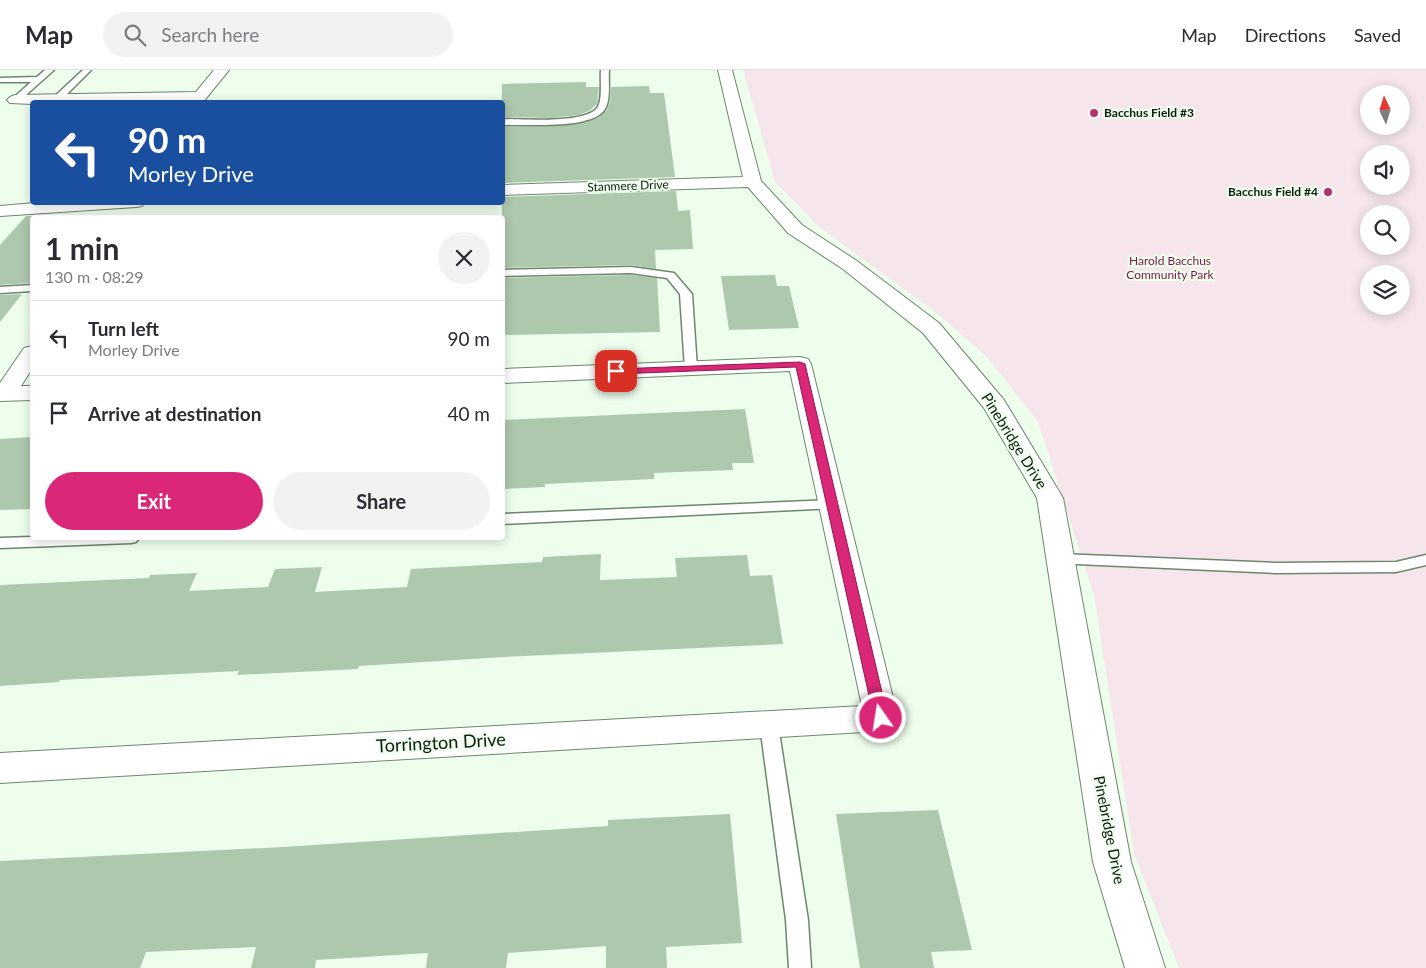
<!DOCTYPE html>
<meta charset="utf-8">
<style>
:root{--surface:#fff;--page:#f2f2f3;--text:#2b2b33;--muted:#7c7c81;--line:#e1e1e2;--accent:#db2777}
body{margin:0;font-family:Lato,sans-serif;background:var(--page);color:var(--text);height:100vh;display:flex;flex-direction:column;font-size:19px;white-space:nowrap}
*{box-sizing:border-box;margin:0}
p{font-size:16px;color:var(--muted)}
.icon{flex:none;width:28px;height:28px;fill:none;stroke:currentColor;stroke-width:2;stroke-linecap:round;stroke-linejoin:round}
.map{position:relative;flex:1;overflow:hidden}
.panel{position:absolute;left:30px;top:145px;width:475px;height:325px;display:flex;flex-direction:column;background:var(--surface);border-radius:5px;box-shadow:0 2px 12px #0003}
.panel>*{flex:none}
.guide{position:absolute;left:30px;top:30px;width:475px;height:105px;border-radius:5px;box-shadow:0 2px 12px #0003;background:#1a4fa0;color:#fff;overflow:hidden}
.needle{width:32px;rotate:356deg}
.buttons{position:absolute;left:1360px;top:15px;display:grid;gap:10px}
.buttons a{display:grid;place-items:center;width:50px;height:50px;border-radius:50%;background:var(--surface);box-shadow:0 2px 12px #0003;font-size:25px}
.pin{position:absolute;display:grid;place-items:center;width:42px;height:42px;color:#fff;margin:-21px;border-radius:10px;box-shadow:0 2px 8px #0006}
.me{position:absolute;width:55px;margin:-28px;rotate:347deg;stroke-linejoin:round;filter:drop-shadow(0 0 4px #0008)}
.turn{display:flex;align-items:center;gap:18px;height:105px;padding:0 15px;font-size:22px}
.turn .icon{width:65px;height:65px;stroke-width:2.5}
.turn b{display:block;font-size:35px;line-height:42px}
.round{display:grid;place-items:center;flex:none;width:52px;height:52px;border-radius:26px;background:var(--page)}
.overview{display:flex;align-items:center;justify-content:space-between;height:85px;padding:0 15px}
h1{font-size:30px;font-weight:700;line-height:38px}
.button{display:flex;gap:10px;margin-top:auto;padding:10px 15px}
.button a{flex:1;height:58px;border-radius:30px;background:var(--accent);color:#fff;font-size:20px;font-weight:700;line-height:58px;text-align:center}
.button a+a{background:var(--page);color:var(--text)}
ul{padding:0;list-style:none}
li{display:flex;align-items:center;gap:15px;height:75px;padding:0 15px;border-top:1px solid var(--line)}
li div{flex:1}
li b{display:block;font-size:19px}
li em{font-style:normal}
header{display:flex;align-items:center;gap:30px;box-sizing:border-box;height:70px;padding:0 25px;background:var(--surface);border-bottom:1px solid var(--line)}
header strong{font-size:24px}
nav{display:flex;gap:28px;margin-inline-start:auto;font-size:18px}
.search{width:350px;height:45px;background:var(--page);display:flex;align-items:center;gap:12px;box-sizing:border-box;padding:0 18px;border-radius:28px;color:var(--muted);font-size:19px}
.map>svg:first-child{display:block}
</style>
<header>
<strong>Map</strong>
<div class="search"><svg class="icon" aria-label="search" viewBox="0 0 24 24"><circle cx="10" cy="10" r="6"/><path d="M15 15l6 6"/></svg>Search here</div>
<nav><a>Map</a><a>Directions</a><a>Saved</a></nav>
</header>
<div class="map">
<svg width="1426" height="898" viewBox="0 0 1426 898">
<rect width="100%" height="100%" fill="#edfeed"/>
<path fill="#f6e6eb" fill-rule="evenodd" d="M 743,0 L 1426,0 L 1426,898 L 1179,898 L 1134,784 L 1094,525 L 1038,352 L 986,286 L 935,242 L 818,156 L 775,112 ZM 1369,24 L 1401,24 L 1401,56 L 1369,56 ZM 1369,84 L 1401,84 L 1401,116 L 1369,116 ZM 1369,144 L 1401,144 L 1401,176 L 1369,176 ZM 1369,204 L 1401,204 L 1401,236 L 1369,236 Z"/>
<g fill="#aec8ad">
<path d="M 586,12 L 586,17 L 599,17 L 597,34 L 589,41 L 579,45 L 552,48 L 502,47 L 502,14 Z"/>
<path d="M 649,16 L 650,23 L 664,23 L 675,107 L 502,113 L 502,57 L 558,56 L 587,52 L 599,47 L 607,40 L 610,31 L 611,17 Z"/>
<path d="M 676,121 L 678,141 L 690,140 L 693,179 L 655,180 L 656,199 L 631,195 L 502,198 L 502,127 Z"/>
<path d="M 26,146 L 32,146 L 32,210 L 30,213 L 0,215 L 0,175 Z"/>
<path d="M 631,205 L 657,208 L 660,262 L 502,265 L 502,208 Z"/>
<path d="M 775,205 L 777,216 L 789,216 L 799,258 L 729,260 L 721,206 Z"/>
<path d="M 22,224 L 0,252 L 0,225 Z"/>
<path d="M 745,339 L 754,393 L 732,393 L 733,400 L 654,403 L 654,409 L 545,414 L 545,417 L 502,419 L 502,350 Z"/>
<path d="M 32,367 L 32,439 L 0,440 L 0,369 Z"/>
<path d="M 601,484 L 600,510 L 677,507 L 675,488 L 747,485 L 750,506 L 772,505 L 783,574 L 504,587 L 359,596 L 358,599 L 237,605 L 239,601 L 60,610 L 59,612 L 0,616 L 0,515 L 149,508 L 150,505 L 197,503 L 189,521 L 268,517 L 275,499 L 322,497 L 315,522 L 407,517 L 411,499 L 542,492 L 543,487 Z"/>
<path d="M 938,740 L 972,880 L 931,882 L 934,898 L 860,898 L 836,744 Z"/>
<path d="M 730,744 L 742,873 L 666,877 L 667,898 L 606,898 L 606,876 L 508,883 L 506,898 L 426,898 L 428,883 L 316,890 L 315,898 L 251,898 L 256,877 L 146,882 L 140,898 L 0,898 L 0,791 L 283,777 L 608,756 L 608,750 Z"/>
</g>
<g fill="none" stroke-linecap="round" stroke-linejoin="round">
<g stroke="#6d866d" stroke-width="3">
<g id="service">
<path d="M 45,0 L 54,0 L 18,32 L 11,30 L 31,12 L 0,12 L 0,8 L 37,7 Z"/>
<path d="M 83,0 L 91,0 L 60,31 L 54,31 L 54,27 Z"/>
<path d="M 601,0 L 609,0 C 608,11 611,29 605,39 C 593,60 525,54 502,55 L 502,49 C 522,49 585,54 597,38 C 603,30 600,10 601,0 Z"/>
<path d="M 631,197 L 674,203 L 692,224 L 697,299 L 695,302 L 691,303 L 685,299 L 680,224 L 667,208 L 631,203 L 502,206 L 502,200 Z"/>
<path d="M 32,215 L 32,221 L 0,223 L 0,217 Z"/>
<path d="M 832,430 L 837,432 L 839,435 L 837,438 L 502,454 L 502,444 Z"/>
<path d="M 32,467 L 32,468 L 139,468 L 136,472 L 131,473 L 0,478 L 0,468 Z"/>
<path d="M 1060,484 L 1276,493 L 1396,492 L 1426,485 L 1426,495 L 1396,502 L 1276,503 L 1054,493 L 1052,489 L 1054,485 Z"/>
<path d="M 769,648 L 775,650 L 778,655 L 808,850 L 811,898 L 789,898 L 786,850 L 760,655 L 763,650 Z"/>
</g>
</g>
<g stroke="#6d866d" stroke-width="2">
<g id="minor">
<path d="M 214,0 L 229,0 L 203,32 L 188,32 L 188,31 L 32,32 L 32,34 L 10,33 L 7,30 L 10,27 L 15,25 L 196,22 Z"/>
<path d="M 718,0 L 732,0 L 761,111 L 802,155 L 857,191 L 939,253 L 1004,330 L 1063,428 L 1131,792 L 1165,898 L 1125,898 L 1093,792 L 1037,428 L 984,338 L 923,263 L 843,199 L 788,163 L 748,117 L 502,125 L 502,115 L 743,107 Z"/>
<path d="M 46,132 L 145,132 L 142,136 L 136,137 L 0,146 L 0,136 Z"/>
<path d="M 32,276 L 32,299 L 21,316 L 32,316 L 32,330 L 0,331 L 0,313 L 24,278 Z"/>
<path d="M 800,287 L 808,289 L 811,294 L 898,648 L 893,657 L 881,661 L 0,713 L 0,683 L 862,636 L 790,301 L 502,313 L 502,299 Z"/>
</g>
</g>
<use href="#service" fill="#fff" fill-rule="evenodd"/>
<use href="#minor" fill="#fff" fill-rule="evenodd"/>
</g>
<path fill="#db2777" stroke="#8e194d" d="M 800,292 L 805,294 L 888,648 L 886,652 L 881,654 L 876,652 L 874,648 L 796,297 L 616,304 L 611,301 L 616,299 Z"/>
<g fill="#b62f71" stroke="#edfeed" stroke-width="2">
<circle cx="1094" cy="43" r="5"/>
<circle cx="1328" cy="122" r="5"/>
</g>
<g text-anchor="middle" stroke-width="4.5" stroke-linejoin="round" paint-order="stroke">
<g font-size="12" font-weight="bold" fill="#121b12" stroke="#edfeed" text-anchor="start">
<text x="1104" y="47">Bacchus Field #3</text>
<text x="1318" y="126" text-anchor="end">Bacchus Field #4</text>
</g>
<g font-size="12" fill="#121b12" stroke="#edfeed">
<text transform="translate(628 116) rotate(-2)" y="4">Stanmere Drive</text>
</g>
<g font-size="12" fill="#7e154b" stroke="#edfeed">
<text x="1170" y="195">Harold Bacchus<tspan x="1170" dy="14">Community Park</tspan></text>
</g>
<g font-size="15" fill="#121b12" stroke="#edfeed">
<text transform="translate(1014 371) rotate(58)" y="5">Pinebridge Drive</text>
<text transform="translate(1109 760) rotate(79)" y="5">Pinebridge Drive</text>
</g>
<g font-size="18" fill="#121b12" stroke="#edfeed">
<text transform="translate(441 673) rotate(-3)" y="6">Torrington Drive</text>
</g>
</g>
</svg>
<div class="buttons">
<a><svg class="needle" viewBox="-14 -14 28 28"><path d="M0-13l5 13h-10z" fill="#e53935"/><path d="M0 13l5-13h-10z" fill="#7c7c81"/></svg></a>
<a><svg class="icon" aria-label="sound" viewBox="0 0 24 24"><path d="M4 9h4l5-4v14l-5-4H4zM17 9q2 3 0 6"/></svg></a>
<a><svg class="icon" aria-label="search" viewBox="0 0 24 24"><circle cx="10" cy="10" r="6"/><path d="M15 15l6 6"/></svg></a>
<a><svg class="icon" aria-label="layers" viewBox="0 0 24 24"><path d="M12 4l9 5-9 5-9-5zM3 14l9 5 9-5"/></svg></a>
</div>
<div class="pin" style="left:616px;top:301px;background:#d93025"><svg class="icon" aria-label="arrive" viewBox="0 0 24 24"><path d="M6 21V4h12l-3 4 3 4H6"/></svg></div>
<svg class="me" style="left:881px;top:648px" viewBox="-20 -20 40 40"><circle r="17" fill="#db2777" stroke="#fff" stroke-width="3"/><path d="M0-11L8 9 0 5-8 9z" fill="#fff"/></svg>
<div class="guide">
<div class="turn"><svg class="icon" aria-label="left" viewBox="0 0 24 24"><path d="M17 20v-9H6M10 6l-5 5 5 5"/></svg><div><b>90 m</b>Morley Drive</div></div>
</div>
<section class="panel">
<div class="overview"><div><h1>1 min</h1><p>130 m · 08:29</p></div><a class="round"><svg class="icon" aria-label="close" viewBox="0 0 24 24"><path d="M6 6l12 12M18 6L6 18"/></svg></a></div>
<ul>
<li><svg class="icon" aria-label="left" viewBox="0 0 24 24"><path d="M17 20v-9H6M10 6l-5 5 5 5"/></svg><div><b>Turn left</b><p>Morley Drive</p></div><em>90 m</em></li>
<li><svg class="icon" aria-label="arrive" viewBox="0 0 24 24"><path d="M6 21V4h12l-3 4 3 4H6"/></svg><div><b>Arrive at destination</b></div><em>40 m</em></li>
</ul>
<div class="button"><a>Exit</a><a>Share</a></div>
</section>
</div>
